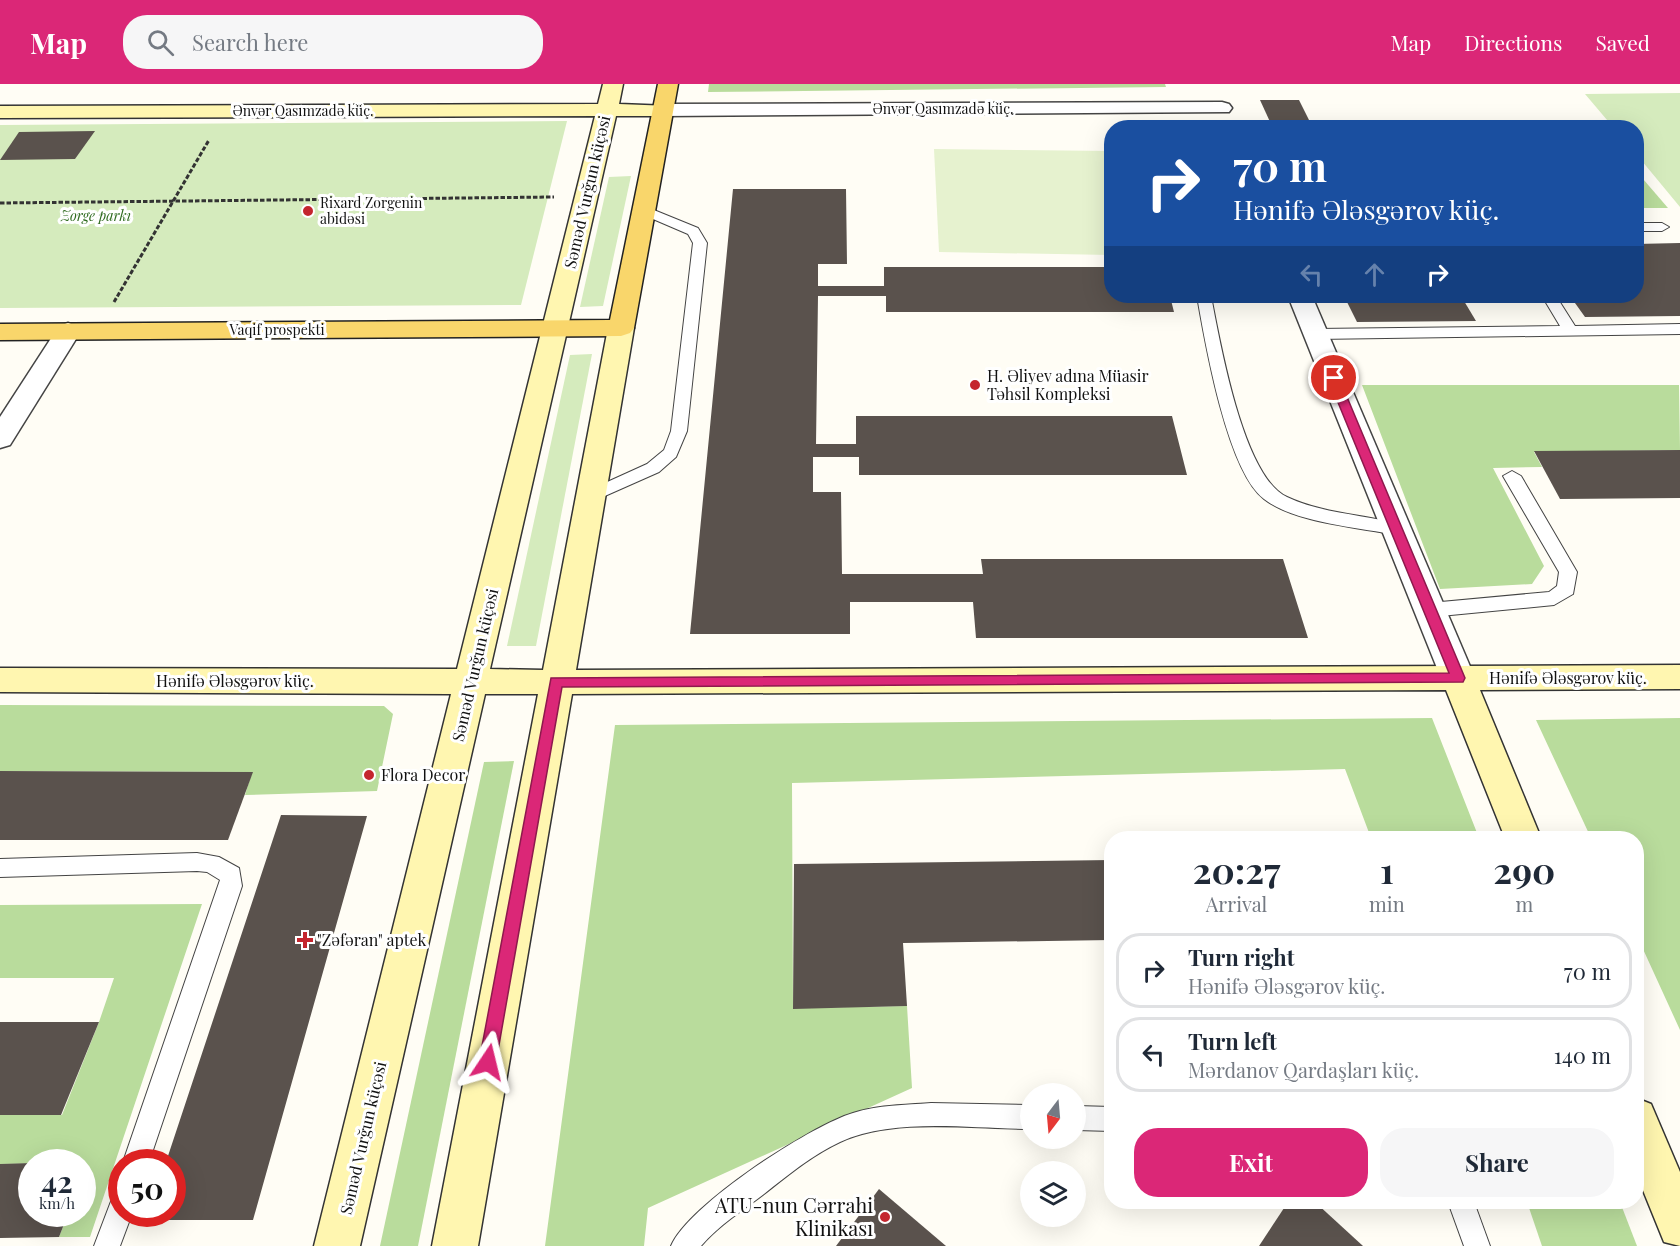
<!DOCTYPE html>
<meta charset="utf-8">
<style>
:root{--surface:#fff;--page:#f6f6f7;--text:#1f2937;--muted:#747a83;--line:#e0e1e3;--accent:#db2777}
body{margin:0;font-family:"Playfair Display",serif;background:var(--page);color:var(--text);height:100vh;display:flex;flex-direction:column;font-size:22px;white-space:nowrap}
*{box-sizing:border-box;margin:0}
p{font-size:20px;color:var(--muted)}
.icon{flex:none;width:33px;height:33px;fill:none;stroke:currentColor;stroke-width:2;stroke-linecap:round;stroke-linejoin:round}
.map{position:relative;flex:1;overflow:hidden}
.details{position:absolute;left:1104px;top:747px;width:540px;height:378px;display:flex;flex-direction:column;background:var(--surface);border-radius:24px;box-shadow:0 6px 24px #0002}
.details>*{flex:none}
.hud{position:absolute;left:1104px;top:36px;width:540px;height:183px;border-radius:24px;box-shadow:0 6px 24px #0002;background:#1a4fa0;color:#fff;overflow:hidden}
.needle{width:39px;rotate:196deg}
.controls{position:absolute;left:1020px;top:999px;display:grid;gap:12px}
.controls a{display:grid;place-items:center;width:66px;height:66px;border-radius:50%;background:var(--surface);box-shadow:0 6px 24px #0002;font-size:30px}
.speed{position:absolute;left:18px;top:1065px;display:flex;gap:12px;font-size:30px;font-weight:700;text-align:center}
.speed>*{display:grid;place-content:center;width:78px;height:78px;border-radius:50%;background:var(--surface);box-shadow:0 6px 24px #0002;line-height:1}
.speed small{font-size:15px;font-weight:400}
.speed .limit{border:9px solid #d22;background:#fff;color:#111}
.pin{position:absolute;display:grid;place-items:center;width:51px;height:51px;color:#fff;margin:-26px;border:3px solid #fff;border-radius:50%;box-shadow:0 2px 6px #0007}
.me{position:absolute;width:66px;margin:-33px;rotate:10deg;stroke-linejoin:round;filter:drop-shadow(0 0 4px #0008)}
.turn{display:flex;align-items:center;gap:21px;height:126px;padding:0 30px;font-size:27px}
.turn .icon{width:78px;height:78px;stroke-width:2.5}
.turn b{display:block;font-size:42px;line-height:51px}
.lanes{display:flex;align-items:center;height:57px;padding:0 30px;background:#0003;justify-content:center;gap:30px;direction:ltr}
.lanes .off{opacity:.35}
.eta{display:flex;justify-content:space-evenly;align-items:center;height:102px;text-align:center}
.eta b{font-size:36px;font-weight:700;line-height:42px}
.primary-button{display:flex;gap:12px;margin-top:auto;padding:12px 30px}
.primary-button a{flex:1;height:69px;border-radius:24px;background:var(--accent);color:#fff;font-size:24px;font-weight:700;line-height:69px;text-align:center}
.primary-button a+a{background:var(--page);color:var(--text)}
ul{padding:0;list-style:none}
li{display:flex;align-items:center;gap:18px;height:75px;margin:0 12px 9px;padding:0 18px;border:3px solid var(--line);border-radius:24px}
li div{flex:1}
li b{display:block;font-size:22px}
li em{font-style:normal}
header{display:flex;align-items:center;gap:36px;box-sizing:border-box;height:84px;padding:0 30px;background:var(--accent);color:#fff}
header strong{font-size:28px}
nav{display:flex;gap:33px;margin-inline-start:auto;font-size:21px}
.search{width:420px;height:54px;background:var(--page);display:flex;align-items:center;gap:15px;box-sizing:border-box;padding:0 21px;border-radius:24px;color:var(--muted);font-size:22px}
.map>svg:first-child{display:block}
</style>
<header>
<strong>Map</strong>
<div class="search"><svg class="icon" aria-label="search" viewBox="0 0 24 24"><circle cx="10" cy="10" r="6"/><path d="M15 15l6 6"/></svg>Search here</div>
<nav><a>Map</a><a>Directions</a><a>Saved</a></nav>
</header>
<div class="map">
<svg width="1680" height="1162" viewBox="0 0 1680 1162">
<rect width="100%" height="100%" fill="#fffdf5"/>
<g fill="#d5ebbd">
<path d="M 1680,9 L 1680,123 L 1637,71 L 1636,44 L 1613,43 L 1585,10 Z"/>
<path d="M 567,37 L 521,221 L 0,224 L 0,41 Z"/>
<path d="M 631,92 L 603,222 L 580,223 L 609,93 Z"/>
<path d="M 592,270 L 536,562 L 507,562 L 570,271 Z"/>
</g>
<g fill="#b9dc9c">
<path d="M 709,0 L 1165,0 L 1166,3 L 708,8 Z"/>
<path d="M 1637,88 L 1668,124 L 1637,124 Z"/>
<path d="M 1362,301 L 1679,301 L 1680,366 L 1534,368 L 1542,383 L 1493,384 L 1544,482 L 1532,500 L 1440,505 Z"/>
<path d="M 0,621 L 384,622 L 393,630 L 377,707 L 245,711 L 252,688 L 0,687 Z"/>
<path d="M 1432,634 L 1479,754 L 1371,754 L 1345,685 L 792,699 L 793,924 L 907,922 L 912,1004 L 648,1124 L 644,1162 L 545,1162 L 615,641 Z"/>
<path d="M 1680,634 L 1680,946 L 1637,852 L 1636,754 L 1591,754 L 1536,636 Z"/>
<path d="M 514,677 L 418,1162 L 380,1162 L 484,678 Z"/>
<path d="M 202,820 L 90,1153 L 59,1153 L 68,1130 L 82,1130 L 83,1089 L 86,1079 L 0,1080 L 0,1031 L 62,1031 L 99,938 L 114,894 L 0,894 L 0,821 Z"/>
<path d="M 1527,1118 L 1620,1118 L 1637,1162 L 1542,1162 Z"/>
</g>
<path fill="#e6f2cf" d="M 934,65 L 1111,67 L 1111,171 L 939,168 Z"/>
<g fill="#5a524d">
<path d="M 1260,16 L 1299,16 L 1311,40 L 1271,40 Z"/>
<path d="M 95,47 L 75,75 L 0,76 L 19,48 Z"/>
<path d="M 733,105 L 846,105 L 847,180 L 818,180 L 818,202 L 884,202 L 884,183 L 1112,183 L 1112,212 L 1170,212 L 1174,228 L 886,228 L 886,212 L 818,212 L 816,360 L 856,360 L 856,332 L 1172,332 L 1187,391 L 859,391 L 859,373 L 813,373 L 813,408 L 841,408 L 842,490 L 983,490 L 981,475 L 1283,475 L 1308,554 L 976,554 L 973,518 L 850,518 L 850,550 L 690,550 Z"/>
<path d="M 1680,159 L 1680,232 L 1585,233 L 1570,212 L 1636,212 L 1636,160 Z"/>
<path d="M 1344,212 L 1461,212 L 1476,237 L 1357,238 Z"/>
<path d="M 1680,366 L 1680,414 L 1560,415 L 1534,367 Z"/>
<path d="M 0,687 L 253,688 L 228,756 L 0,756 Z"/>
<path d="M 281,731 L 367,732 L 253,1136 L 146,1136 L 149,1130 L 172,1130 L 172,1078 L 166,1078 Z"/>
<path d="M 1112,776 L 1112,856 L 903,859 L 907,922 L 793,925 L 794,780 Z"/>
<path d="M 0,938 L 99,938 L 61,1031 L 0,1031 Z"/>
<path d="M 32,1079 L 32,1130 L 68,1130 L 59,1153 L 0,1154 L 0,1080 Z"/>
<path d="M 879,1105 L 946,1162 L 836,1162 Z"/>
<path d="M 1288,1118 L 1315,1118 L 1363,1162 L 1259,1162 Z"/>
</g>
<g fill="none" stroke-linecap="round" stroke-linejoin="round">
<g stroke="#444" stroke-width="2">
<g id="lane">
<path d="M 644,122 L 698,144 L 707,159 L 687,347 L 676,373 L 659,388 L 589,419 L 580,413 L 583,409 L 647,380 L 664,366 L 671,347 L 693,159 L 688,150 L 639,129 L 637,126 Z"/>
<path d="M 1636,139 L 1662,139 L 1669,143 L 1662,147 L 1636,147 Z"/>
<path d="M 1197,212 L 1211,212 C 1220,258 1243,393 1287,413 C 1323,430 1364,430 1402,441 L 1405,445 L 1402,449 L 1396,451 C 1357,443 1295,439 1264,415 C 1227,387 1205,258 1197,212 Z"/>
<path d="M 1542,212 L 1556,212 L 1575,242 L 1680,240 L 1680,250 L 1316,255 L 1308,250 L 1316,245 L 1560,242 Z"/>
<path d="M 1512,387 L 1521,392 L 1577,488 L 1573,510 L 1554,521 L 1430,533 L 1423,531 L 1421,526 L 1423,521 L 1430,519 L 1549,508 L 1557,502 L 1559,488 L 1503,392 Z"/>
<path d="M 197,769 L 219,773 L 239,784 L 242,802 L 149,1078 L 123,1078 L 220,796 L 207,788 L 197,787 L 0,793 L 0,775 Z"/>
<path d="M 931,1019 L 1030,1021 L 1030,1045 C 971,1045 895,1033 840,1058 C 812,1071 788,1091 764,1110 C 742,1127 719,1141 701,1162 L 671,1162 C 688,1121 810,1042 853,1029 C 878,1021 905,1021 931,1019 Z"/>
<path d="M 1076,1022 L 1112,1023 L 1112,1047 L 1076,1046 Z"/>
<path d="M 122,1108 L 122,1130 L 132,1130 L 120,1162 L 94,1162 L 113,1112 Z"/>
<path d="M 1448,1118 L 1474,1118 L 1490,1162 L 1464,1162 Z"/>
</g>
</g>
<g stroke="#444" stroke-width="3">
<g id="street">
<path d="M 1222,18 L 1229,20 L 1232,24 L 1229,28 L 663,32 L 656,30 L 653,26 L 656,22 L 663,20 Z"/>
<path d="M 1288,212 L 1312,212 L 1475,594 L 1470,603 L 1458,606 L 1446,603 L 1441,594 Z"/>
<path d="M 68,239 L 77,242 L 81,247 L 10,361 L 0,364 L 0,333 L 59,242 Z"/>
</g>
</g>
<g stroke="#333" stroke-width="3">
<g id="secondary">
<path d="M 603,0 L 623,0 L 619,20 L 670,22 L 673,26 L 670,30 L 663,32 L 616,32 L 490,585 L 543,586 L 608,244 L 612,239 L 621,236 L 630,239 L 634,244 L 576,586 L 1680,581 L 1680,605 L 1480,606 L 1541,754 L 1505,754 L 1446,606 L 572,610 L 478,1162 L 432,1162 L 538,610 L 485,610 L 360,1162 L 314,1162 L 451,610 L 0,608 L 0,584 L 457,585 L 595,32 L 0,34 L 0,22 L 598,20 Z"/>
<path d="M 1636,1014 L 1651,1020 L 1680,1088 L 1680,1162 L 1664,1158 L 1636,1089 Z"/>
</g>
</g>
<g stroke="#222" stroke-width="3">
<path id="primary" d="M 658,0 L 678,0 L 634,244 L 630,249 L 621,252 L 0,256 L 0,240 L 610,236 Z"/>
</g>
<g stroke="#333" stroke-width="3" stroke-dasharray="4.5 2" stroke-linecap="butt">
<path d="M 0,119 L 554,113"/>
<path d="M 114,218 L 209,56"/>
</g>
<use href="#lane" fill="#fff" fill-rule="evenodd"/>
<use href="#street" fill="#fff" fill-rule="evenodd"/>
<use href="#secondary" fill="#fff6b0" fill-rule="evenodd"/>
<use href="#primary" fill="#f9d66b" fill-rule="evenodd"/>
</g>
<path fill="#db2777" stroke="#8e194d" stroke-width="1.5" d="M 1334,290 L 1339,294 L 1465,594 L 1463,598 L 562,603 L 496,978 L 494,984 L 488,986 L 482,984 L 479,978 L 551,594 L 1449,589 L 1328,294 Z"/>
<g fill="#c4262e" stroke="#fff" stroke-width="2">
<circle cx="308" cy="127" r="6"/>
<circle cx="975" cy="301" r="6"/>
<circle cx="369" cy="691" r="6"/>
<path d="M302 847h6v6h6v6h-6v6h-6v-6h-6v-6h6z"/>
<circle cx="885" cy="1133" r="6"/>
</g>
<g text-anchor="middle" stroke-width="6" stroke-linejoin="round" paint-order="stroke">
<g font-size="14" fill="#111" stroke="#fff">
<text x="943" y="30">Ənvər Qasımzadə küç.</text>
<text x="303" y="32">Ənvər Qasımzadə küç.</text>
<text x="277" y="251">Vaqif prospekti</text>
</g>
<g font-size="14" fill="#111" stroke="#fff" text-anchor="start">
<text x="320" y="124">Rixard Zorgenin<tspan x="320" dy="16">abidəsi</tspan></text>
</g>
<g font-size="14" font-style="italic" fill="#2f6b1f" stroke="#fff">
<text x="96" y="137">Zorge parkı</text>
</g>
<g font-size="16" fill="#111" stroke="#fff">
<text transform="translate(587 108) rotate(-77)" y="6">Səməd Vurğun küçəsi</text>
<text transform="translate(475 581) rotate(-77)" y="6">Səməd Vurğun küçəsi</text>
<text x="1568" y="600">Hənifə Ələsgərov küç.</text>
<text x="235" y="603">Hənifə Ələsgərov küç.</text>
<text transform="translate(363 1054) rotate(-77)" y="6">Səməd Vurğun küçəsi</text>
</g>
<g font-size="16" fill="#111" stroke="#fff" text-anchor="start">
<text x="987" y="298">H. Əliyev adına Müasir<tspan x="987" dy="18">Təhsil Kompleksi</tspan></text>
<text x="381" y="697">Flora Decor</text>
<text x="317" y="862">"Zəfəran" aptek</text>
</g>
<g font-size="20" fill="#111" stroke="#fff" text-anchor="end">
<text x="873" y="1129">ATU-nun Cərrahi<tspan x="873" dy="23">Klinikası</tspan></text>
</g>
</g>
</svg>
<div class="controls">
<a><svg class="needle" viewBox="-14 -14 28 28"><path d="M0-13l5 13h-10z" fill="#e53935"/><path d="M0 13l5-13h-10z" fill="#747a83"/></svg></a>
<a><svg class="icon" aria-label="layers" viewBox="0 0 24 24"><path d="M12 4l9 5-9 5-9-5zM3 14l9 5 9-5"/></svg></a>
</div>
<div class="speed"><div>42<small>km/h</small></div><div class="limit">50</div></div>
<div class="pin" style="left:1334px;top:294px;background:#d93025"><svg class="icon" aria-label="arrive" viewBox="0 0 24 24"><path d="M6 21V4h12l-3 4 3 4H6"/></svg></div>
<svg class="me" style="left:488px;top:978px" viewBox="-20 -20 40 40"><path d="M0-17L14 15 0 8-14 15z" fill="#db2777" stroke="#fff" stroke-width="4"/></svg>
<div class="hud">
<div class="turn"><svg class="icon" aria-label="right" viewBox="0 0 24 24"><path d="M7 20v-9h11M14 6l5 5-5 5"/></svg><div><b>70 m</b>Hənifə Ələsgərov küç.</div></div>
<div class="lanes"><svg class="icon off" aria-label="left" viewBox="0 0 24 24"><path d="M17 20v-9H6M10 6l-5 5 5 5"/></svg><svg class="icon off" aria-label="ahead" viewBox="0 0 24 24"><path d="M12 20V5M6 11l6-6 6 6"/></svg><svg class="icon" aria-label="right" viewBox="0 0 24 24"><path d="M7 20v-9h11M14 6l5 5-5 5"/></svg></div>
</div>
<section class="details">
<div class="eta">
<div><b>20:27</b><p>Arrival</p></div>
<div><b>1</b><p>min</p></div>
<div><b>290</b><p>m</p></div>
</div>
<ul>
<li><svg class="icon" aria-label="right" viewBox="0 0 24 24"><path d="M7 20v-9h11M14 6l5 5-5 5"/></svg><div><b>Turn right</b><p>Hənifə Ələsgərov küç.</p></div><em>70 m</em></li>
<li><svg class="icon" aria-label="left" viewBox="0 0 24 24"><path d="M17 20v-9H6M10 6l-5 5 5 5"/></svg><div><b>Turn left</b><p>Mərdanov Qardaşları küç.</p></div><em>140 m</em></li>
</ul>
<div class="primary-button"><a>Exit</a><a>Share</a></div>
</section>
</div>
